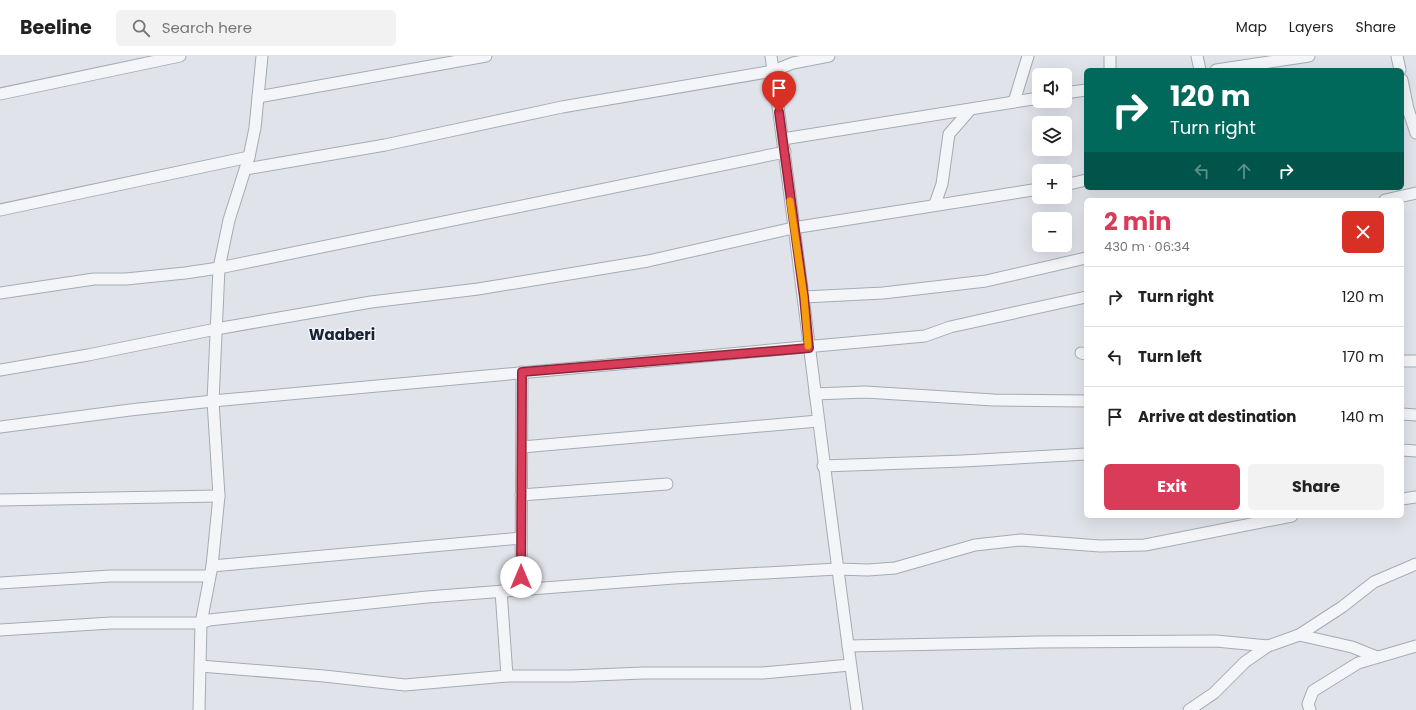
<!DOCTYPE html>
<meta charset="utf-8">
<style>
:root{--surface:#fff;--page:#f2f2f2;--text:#222;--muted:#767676;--line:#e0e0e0;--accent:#d83c58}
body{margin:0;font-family:Poppins,sans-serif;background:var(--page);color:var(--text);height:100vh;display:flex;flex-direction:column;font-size:15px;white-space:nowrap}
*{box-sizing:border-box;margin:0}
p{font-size:13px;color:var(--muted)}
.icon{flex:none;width:22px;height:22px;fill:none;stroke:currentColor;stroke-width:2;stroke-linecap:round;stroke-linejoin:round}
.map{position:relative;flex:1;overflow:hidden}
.panel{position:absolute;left:1084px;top:142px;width:320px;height:320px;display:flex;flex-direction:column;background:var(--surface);border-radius:6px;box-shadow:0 4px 16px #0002}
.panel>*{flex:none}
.guide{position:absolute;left:1084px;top:12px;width:320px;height:122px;border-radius:6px;box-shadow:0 4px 16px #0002;background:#00695c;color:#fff;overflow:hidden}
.fabs{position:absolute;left:1032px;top:12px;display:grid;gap:8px}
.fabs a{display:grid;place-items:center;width:40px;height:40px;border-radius:6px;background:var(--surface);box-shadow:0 4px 16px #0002;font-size:20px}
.pin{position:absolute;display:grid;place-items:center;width:34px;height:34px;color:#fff;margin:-41px -17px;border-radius:50% 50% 50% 0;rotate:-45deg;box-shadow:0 0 4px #0007}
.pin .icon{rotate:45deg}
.me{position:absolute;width:44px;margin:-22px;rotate:0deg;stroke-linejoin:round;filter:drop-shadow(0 0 3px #0008)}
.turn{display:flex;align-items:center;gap:14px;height:84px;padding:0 20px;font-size:18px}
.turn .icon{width:52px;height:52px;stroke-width:2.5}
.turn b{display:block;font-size:28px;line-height:34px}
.lanes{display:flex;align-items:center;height:38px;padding:0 20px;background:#0003;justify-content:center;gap:20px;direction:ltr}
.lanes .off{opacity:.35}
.round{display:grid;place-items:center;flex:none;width:42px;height:42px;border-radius:6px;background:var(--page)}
.headline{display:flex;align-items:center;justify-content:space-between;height:68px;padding:0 20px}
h1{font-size:24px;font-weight:700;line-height:30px;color:var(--accent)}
.cta{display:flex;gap:8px;margin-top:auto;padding:8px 20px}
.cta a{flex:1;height:46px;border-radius:6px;background:var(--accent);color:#fff;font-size:16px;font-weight:700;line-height:46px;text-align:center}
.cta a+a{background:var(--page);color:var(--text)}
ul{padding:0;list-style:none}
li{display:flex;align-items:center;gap:12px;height:60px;padding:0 20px;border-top:1px solid var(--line)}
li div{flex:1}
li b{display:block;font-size:15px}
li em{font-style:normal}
header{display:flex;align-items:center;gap:24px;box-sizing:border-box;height:56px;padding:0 20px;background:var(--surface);border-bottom:1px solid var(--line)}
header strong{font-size:19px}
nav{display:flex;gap:22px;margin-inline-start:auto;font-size:14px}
.search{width:280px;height:36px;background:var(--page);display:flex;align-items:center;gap:10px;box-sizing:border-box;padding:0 14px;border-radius:6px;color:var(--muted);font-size:15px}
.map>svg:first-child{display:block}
</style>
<header>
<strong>Beeline</strong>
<div class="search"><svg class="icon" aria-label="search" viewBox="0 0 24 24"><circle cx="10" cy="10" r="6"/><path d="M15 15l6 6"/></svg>Search here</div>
<nav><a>Map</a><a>Layers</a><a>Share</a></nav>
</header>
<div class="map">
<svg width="1416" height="654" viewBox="0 0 1416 654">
<rect width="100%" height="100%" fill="#e0e4ea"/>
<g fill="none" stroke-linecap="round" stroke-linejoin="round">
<g stroke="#a5abb4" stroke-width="13">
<g id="minor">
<path d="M 771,0 C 802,218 826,436 857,654"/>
<path d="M 1197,0 L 1200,14"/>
<path d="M 1397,0 L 1400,14"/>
<path d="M 1110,14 L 1110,0"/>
<path d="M 1216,14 L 1309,0"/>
<path d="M 1402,24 L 1408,53 L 1416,77"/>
<path d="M 1065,37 L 1086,34"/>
<path d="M 0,38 L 180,0"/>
<path d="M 258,41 L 486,0"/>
<path d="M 1014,46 L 1028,0"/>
<path d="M 783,83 L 1039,42"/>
<path d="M 246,113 L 385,89 L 562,51 L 773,15 L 793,7 L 829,0"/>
<path d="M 1065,129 L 1086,124"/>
<path d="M 1385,144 L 1416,137"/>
<path d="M 935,148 L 942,128 L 949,78 L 970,54"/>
<path d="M 0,154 L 249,101"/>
<path d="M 0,237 L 94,223 L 126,223 L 185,217 L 219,212 L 785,96"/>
<path d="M 804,241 L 883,237 L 986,225 L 1086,202"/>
<path d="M 1081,297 L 1086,298"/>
<path d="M 1402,305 L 1416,305"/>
<path d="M 0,314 L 88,299 L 216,273 L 371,246 L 478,233 L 648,205 L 793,172 L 1039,133"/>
<path d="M 815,338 L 865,336 L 994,344 L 1086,345"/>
<path d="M 1402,358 L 1416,359"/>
<path d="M 0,371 L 130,354 L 213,345 L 925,280 L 950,271 L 1086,241"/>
<path d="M 522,391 L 818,365"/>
<path d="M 1402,394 L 1416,395"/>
<path d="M 823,410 L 963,405 L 1086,398"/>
<path d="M 521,439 L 667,428"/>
<path d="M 1402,443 L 1416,441"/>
<path d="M 0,444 L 219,440"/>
<path d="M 212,510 L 521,482"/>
<path d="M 0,527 L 110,520 L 209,520"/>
<path d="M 521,534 L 522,316"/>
<path d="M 0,574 L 111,567 L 201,567 L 209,564 L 427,541 L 674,522 L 837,513 L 868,514 L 895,512 L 975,489 L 1021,484 L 1100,490 L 1145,489 L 1292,460"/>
<path d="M 1299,579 L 1352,591 L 1377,601"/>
<path d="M 848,590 L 1037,586 L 1216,585 L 1268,590"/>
<path d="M 200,610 L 324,620 L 405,629 L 507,620 L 501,535"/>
<path d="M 507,620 L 571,620 L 643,617 L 763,617 L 850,609"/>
<path d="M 199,654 L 201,567 L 212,510 L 219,440 L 213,345 L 219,212 L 229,164 L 249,101 L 255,72 L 262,0"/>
<path d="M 1189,654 L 1214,637 L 1245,606 L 1268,590 L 1299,579 L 1342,551 L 1374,526 L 1416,508"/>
<path d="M 1310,654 L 1308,648 L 1313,635 L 1358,607 L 1416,590"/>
</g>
</g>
<use href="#minor" stroke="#f3f5f8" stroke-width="11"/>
</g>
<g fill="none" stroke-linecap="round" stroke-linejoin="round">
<g stroke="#8c2739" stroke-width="10">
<path id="route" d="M 521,521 L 522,316 L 809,292 L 804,241 L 779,56"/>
</g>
<use href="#route" stroke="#d83c58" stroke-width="7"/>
<path stroke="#f59e0b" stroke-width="7" d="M 790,145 L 804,241 L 808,290"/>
</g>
<g text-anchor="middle" stroke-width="3" stroke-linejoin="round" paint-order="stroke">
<g font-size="15" font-weight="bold" fill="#192333" stroke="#eff3f7">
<text x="342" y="284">Waaberi</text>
</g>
</g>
</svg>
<div class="fabs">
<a><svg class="icon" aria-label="sound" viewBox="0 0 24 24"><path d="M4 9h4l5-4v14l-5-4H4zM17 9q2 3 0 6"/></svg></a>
<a><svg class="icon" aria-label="layers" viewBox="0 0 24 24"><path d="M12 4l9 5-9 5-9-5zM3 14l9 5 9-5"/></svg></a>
<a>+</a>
<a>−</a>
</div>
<div class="pin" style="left:779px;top:56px;background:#d93025"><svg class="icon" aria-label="arrive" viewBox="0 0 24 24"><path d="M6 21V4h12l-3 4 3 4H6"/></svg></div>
<svg class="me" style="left:521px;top:521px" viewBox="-20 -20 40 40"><circle r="19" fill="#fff"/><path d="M0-13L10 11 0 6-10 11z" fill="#d83c58"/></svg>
<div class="guide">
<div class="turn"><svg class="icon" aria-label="right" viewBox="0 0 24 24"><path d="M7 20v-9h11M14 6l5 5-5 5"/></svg><div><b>120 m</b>Turn right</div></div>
<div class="lanes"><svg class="icon off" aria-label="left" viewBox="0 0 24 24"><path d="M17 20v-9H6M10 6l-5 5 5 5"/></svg><svg class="icon off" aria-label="ahead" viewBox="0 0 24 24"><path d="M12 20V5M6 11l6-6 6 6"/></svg><svg class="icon" aria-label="right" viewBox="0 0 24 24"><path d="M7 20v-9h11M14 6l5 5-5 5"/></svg></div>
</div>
<section class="panel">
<div class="headline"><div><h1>2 min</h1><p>430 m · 06:34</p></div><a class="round" style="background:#d93025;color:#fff"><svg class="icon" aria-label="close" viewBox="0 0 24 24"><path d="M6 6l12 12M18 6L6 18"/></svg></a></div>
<ul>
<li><svg class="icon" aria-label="right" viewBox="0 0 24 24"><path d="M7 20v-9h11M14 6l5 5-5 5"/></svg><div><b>Turn right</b></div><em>120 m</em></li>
<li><svg class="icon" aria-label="left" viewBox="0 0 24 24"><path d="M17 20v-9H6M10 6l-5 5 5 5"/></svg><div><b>Turn left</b></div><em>170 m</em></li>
<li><svg class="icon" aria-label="arrive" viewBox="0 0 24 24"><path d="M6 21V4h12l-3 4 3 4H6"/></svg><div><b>Arrive at destination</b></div><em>140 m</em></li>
</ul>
<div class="cta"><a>Exit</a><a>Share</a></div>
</section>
</div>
